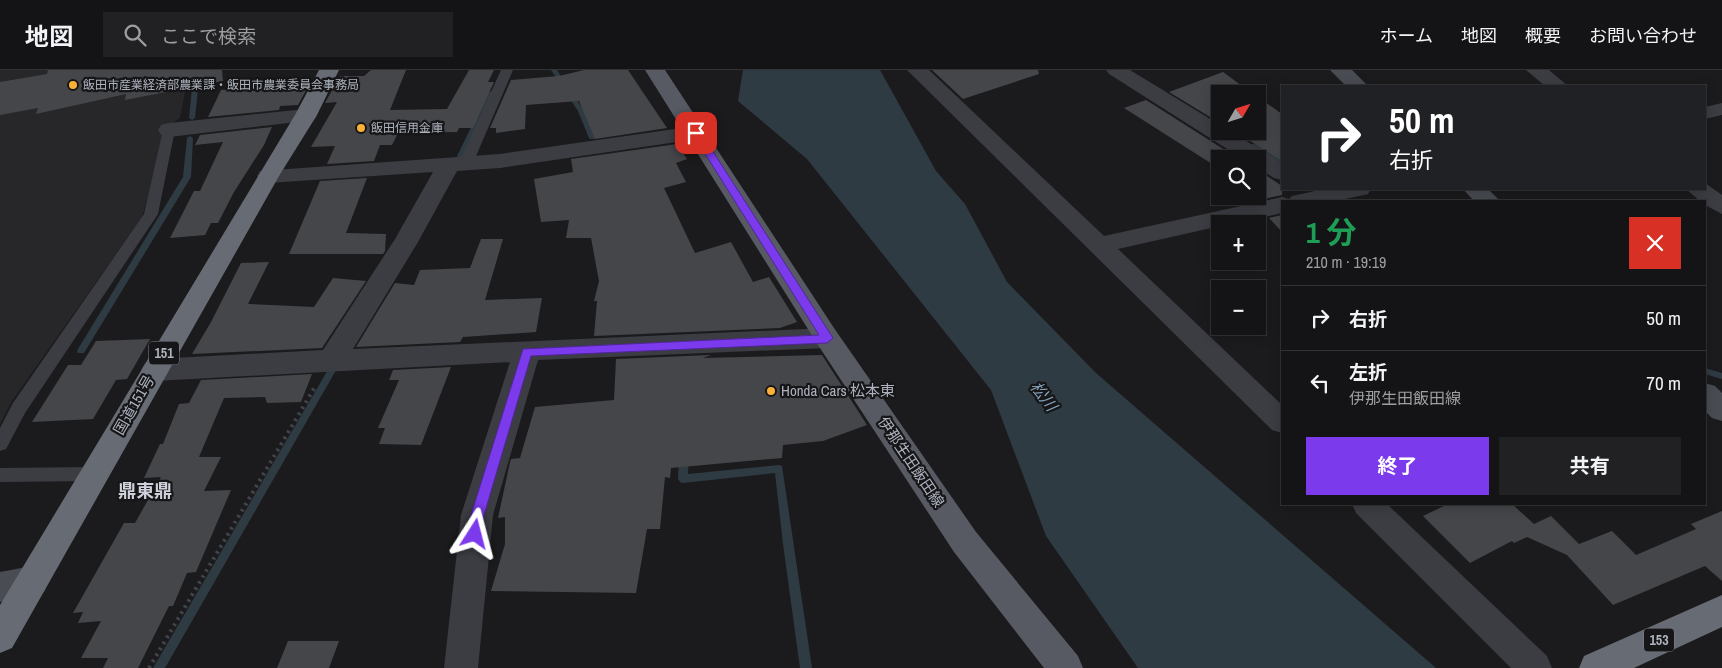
<!DOCTYPE html>
<html lang="ja">
<meta charset="utf-8">
<style>
:root{--surface:#141416;--page:#212123;--text:#f1f3f6;--muted:#9d9ea1;--line:#333335;--accent:#7c3aed}
body{margin:0;font-family:"Archivo Narrow","Noto Sans JP",sans-serif;background:var(--page);color:var(--text);height:100vh;display:flex;flex-direction:column;font-size:19px;white-space:nowrap}
*{box-sizing:border-box;margin:0}
p{font-size:16px;color:var(--muted)}
.icon{flex:none;width:28px;height:28px;fill:none;stroke:currentColor;stroke-width:2;stroke-linecap:round;stroke-linejoin:round}
.map{position:relative;flex:1;overflow:hidden}
.side{position:absolute;left:1281px;top:130px;width:425px;height:305px;display:flex;flex-direction:column;background:var(--surface);border-radius:0px;box-shadow:0 2px 12px #0003,0 0 0 1px var(--line)}
.side>*{flex:none}
.guide{position:absolute;left:1281px;top:15px;width:425px;height:105px;border-radius:0px;box-shadow:0 2px 12px #0003,0 0 0 1px var(--line);background:#202124;color:#fff;overflow:hidden}
.needle{width:32px;rotate:51deg}
.fabs{position:absolute;left:1211px;top:15px;display:grid;gap:10px}
.fabs a{display:grid;place-items:center;width:55px;height:55px;border-radius:0px;background:var(--surface);box-shadow:0 2px 12px #0003,0 0 0 1px var(--line);font-size:25px}
.pin{position:absolute;display:grid;place-items:center;width:42px;height:42px;color:#fff;margin:-21px;border-radius:10px;box-shadow:0 2px 8px #0006}
.me{position:absolute;width:55px;margin:-28px;rotate:9deg;stroke-linejoin:round;filter:drop-shadow(0 0 4px #0008)}
.turn{display:flex;align-items:center;gap:18px;height:105px;padding:0 25px;font-size:22px}
.turn .icon{width:65px;height:65px;stroke-width:2.5}
.turn b{display:block;font-size:35px;line-height:42px}
.round{display:grid;place-items:center;flex:none;width:52px;height:52px;border-radius:0px;background:var(--page)}
.head{display:flex;align-items:center;justify-content:space-between;height:85px;padding:0 25px}
h1{font-size:30px;font-weight:700;line-height:38px;color:#1e9e55}
.action{display:flex;gap:10px;margin-top:auto;padding:10px 25px}
.action a{flex:1;height:58px;border-radius:0px;background:var(--accent);color:#fff;font-size:20px;font-weight:700;line-height:58px;text-align:center}
.action a+a{background:var(--page);color:var(--text)}
ul{padding:0;list-style:none}
li{display:flex;align-items:center;gap:15px;height:65px;padding:0 25px;border-top:1px solid var(--line)}
li div{flex:1}
li b{display:block;font-size:19px}
li em{font-style:normal}
header{display:flex;align-items:center;gap:30px;box-sizing:border-box;height:70px;padding:0 25px;background:var(--surface);border-bottom:1px solid var(--line)}
header strong{font-size:24px}
nav{display:flex;gap:28px;margin-inline-start:auto;font-size:18px}
.search{width:350px;height:45px;background:var(--page);display:flex;align-items:center;gap:12px;box-sizing:border-box;padding:0 18px;border-radius:0px;color:var(--muted);font-size:19px}
.map>svg:first-child{display:block}
</style>
<header>
<strong>地図</strong>
<div class="search"><svg class="icon" aria-label="search" viewBox="0 0 24 24"><circle cx="10" cy="10" r="6"/><path d="M15 15l6 6"/></svg>ここで検索</div>
<nav><a>ホーム</a><a>地図</a><a>概要</a><a>お問い合わせ</a></nav>
</header>
<div class="map">
<svg width="1722" height="598" viewBox="0 0 1722 598">
<rect width="100%" height="100%" fill="#1b1b1d"/>
<path fill="#27272a" d="M 0,0 L 189,0 L 180,48 L 168,56 L 142,147 L 12,331 L 0,354 Z"/>
<path fill="#2f3b43" d="M 743,0 L 880,0 L 936,101 L 965,134 L 1007,212 L 1096,303 L 1436,598 L 1138,598 L 1046,466 L 991,320 L 807,89 L 738,31 Z"/>
<g fill="none" stroke-linecap="round" stroke-linejoin="round">
<g fill="#2f3b43" fill-rule="evenodd">
<path d="M 194,0 L 200,0 L 195,48 L 192,50 L 189,48 Z"/>
<path d="M 551,0 L 557,0 L 584,41 L 595,68 L 594,69 L 590,69 L 589,68 L 578,41 Z"/>
<path d="M 491,21 L 494,23 L 465,86 L 464,88 L 458,88 L 457,86 L 488,23 Z"/>
<path d="M 190,66 L 193,68 L 191,107 L 84,283 L 78,283 L 77,281 L 78,279 L 183,107 L 187,68 Z"/>
<path d="M 1252,74 L 1256,74 L 1282,90 L 1282,95 L 1252,78 Z"/>
<path d="M 332,297 L 335,298 L 336,300 L 335,302 L 165,598 L 153,598 L 329,298 Z"/>
<path d="M 1705,298 L 1722,303 L 1722,309 L 1705,304 Z"/>
<path d="M 684,383 L 687,384 L 689,387 L 688,404 L 779,395 L 782,396 L 812,598 L 800,598 L 783,474 L 775,403 L 683,413 L 680,412 L 678,409 L 679,387 L 681,384 Z"/>
</g>
</g>
<g fill="#45464a">
<path d="M 48,0 L 222,0 L 223,11 L 125,30 L 126,24 L 36,44 L 38,38 L 0,45 L 0,12 L 47,4 Z"/>
<path d="M 371,0 L 406,0 L 390,40 L 447,39 L 469,0 L 494,0 L 488,12 L 494,12 L 473,58 L 459,58 L 457,62 L 398,63 L 392,75 L 380,75 L 374,91 L 327,94 L 335,76 L 311,77 L 337,32 L 325,33 L 340,6 L 364,6 Z"/>
<path d="M 584,0 L 628,0 L 667,58 L 595,69 L 579,31 L 526,35 L 525,59 L 496,63 L 496,58 L 490,58 L 511,10 L 559,6 Z"/>
<path d="M 932,0 L 1038,0 L 1039,4 L 963,29 Z"/>
<path d="M 1223,2 L 1253,24 L 1220,24 L 1220,53 L 1169,22 Z"/>
<path d="M 310,13 L 298,35 L 280,36 L 279,40 L 208,47 L 221,20 Z"/>
<path d="M 1258,27 L 1282,44 L 1282,89 L 1279,89 L 1234,61 L 1258,61 Z"/>
<path d="M 1146,30 L 1239,89 L 1220,89 L 1220,99 L 1124,38 Z"/>
<path d="M 272,57 L 264,75 L 234,122 L 218,153 L 211,153 L 205,165 L 170,168 L 194,121 L 200,121 L 223,72 L 195,75 L 200,65 Z"/>
<path d="M 677,74 L 687,89 L 676,93 L 686,112 L 664,118 L 695,183 L 731,172 L 753,212 L 769,207 L 797,252 L 780,258 L 594,266 L 597,231 L 594,231 L 599,211 L 591,168 L 566,168 L 569,150 L 541,152 L 534,109 L 573,102 L 571,89 Z"/>
<path d="M 1258,100 L 1282,116 L 1282,125 L 1254,131 L 1250,126 L 1258,126 Z"/>
<path d="M 367,108 L 346,163 L 386,164 L 385,181 L 383,184 L 289,184 L 320,111 Z"/>
<path d="M 1282,145 L 1282,162 L 1269,148 Z"/>
<path d="M 481,169 L 503,169 L 485,230 L 542,228 L 536,262 L 463,267 L 460,272 L 356,277 L 395,213 L 414,215 L 420,200 L 470,198 Z"/>
<path d="M 269,192 L 248,234 L 314,237 L 333,208 L 366,211 L 322,278 L 192,284 L 211,252 L 241,193 Z"/>
<path d="M 150,269 L 127,309 L 116,310 L 93,349 L 32,352 L 68,295 L 81,295 L 96,271 Z"/>
<path d="M 711,285 L 703,288 L 822,285 L 867,355 L 823,371 L 783,375 L 782,388 L 671,398 L 670,408 L 665,407 L 660,459 L 647,459 L 636,523 L 491,521 L 505,474 L 505,447 L 498,448 L 510,392 L 511,389 L 520,388 L 535,337 L 614,330 L 616,289 Z"/>
<path d="M 451,297 L 421,375 L 379,374 L 385,358 L 378,358 L 399,310 L 389,310 L 393,300 Z"/>
<path d="M 312,304 L 301,332 L 267,333 L 265,327 L 224,328 L 199,387 L 221,387 L 204,421 L 231,420 L 196,502 L 187,503 L 173,536 L 169,536 L 138,598 L 103,598 L 108,588 L 81,588 L 101,551 L 78,553 L 83,542 L 73,543 L 124,453 L 135,453 L 161,407 L 144,408 L 160,374 L 163,374 L 179,334 L 189,333 L 201,310 Z"/>
<path d="M 1448,434 L 1512,434 L 1534,454 L 1551,446 L 1579,474 L 1612,461 L 1636,485 L 1696,459 L 1691,454 L 1722,441 L 1722,511 L 1705,496 L 1613,535 L 1567,485 L 1527,467 L 1514,473 L 1512,471 L 1470,493 L 1423,446 Z"/>
<path d="M 288,571 L 339,571 L 329,598 L 277,598 Z"/>
</g>
<g fill="none" stroke-linecap="round" stroke-linejoin="round">
<path stroke="#41444a" stroke-width="4" stroke-dasharray="2.5 4.5" stroke-linecap="butt" d="M 149,598 L 315,317"/>
<g fill="#3b3d43" fill-rule="evenodd">
<path d="M 501,0 L 513,0 L 473,93 L 471,96 L 461,96 L 459,93 Z"/>
<path d="M 169,56 L 175,60 L 158,144 L 25,343 L 6,379 L 0,381 L 0,358 L 13,333 L 144,144 L 163,60 Z"/>
<path d="M 95,397 L 101,399 L 104,404 L 101,409 L 95,411 L 0,412 L 0,398 Z"/>
</g>
<g fill="#3b3d43" fill-rule="evenodd">
<path d="M 907,0 L 929,0 L 1104,166 L 1282,127 L 1289,129 L 1292,126 L 1324,119 L 1371,119 L 1368,124 L 1336,131 L 1282,131 L 1282,143 L 1232,154 L 1220,154 L 1220,156 L 1118,179 L 1282,335 L 1282,363 L 1272,360 Z"/>
<path d="M 1106,0 L 1130,0 L 1220,55 L 1220,61 L 1230,61 L 1282,93 L 1282,110 L 1274,108 L 1258,98 L 1258,89 L 1243,89 L 1109,4 Z"/>
<path d="M 1526,0 L 1549,0 L 1568,16 L 1545,16 Z"/>
<path d="M 1722,33 L 1722,45 L 1705,49 L 1705,37 Z"/>
<path d="M 306,39 L 314,40 L 317,45 L 314,50 L 169,67 L 161,65 L 158,60 L 161,55 L 169,53 Z"/>
<path d="M 696,56 L 704,58 L 707,63 L 704,68 L 500,98 L 457,101 L 418,172 L 353,279 L 827,258 L 836,261 L 840,268 L 836,275 L 827,278 L 538,290 L 493,445 L 478,598 L 444,598 L 461,445 L 510,292 L 155,311 L 145,307 L 141,300 L 145,293 L 155,289 L 323,280 L 395,169 L 433,102 L 268,113 L 260,111 L 257,106 L 260,101 L 500,84 Z"/>
<path d="M 1705,113 L 1722,125 L 1722,144 L 1705,135 L 1705,131 L 1700,131 L 1686,119 L 1705,119 Z"/>
<path d="M 1352,434 L 1387,434 L 1547,586 L 1552,598 L 1511,598 L 1356,443 Z"/>
</g>
<g fill="#494c53" fill-rule="evenodd">
<path d="M 1330,0 L 1352,0 L 1368,16 L 1346,16 Z"/>
<path d="M 1463,119 L 1488,119 L 1500,131 L 1474,131 Z"/>
<path d="M 1705,313 L 1715,316 L 1722,323 L 1722,351 L 1712,348 L 1705,341 Z"/>
<path d="M 32,496 L 44,500 L 48,511 L 44,522 L 0,532 L 0,502 Z"/>
</g>
<path fill="#575a62" fill-rule="evenodd" d="M 645,0 L 665,0 L 836,261 L 976,462 L 1078,586 L 1083,598 L 1044,598 L 954,482 L 818,275 Z"/>
<g fill="#676b74" fill-rule="evenodd">
<path d="M 319,0 L 339,0 L 317,45 L 279,106 L 12,578 L 0,583 L 0,535 L 295,45 Z"/>
<path d="M 1722,525 L 1722,557 L 1634,598 L 1579,598 L 1584,586 Z"/>
</g>
</g>
<path fill="#7c3aed" stroke="#51269a" d="M 693,61 L 701,63 L 833,268 L 827,273 L 531,286 L 484,445 L 480,468 L 471,468 L 469,464 L 471,445 L 523,279 L 819,265 L 692,63 Z"/>
<g fill="#fbb135" stroke="#161618" stroke-width="2">
<circle cx="73" cy="15" r="5"/>
<circle cx="361" cy="58" r="5"/>
<circle cx="771" cy="321" r="5"/>
</g>
<g text-anchor="middle" stroke-width="4.5" stroke-linejoin="round" paint-order="stroke">
<g font-size="12" fill="#adb2bd" stroke="#161618" text-anchor="start">
<text x="83" y="19">飯田市産業経済部農業課・飯田市農業委員会事務局</text>
<text x="371" y="62">飯田信用金庫</text>
</g>
<g fill="#161618" stroke="#80838c" stroke-width="1">
<rect x="149" y="271.5" width="30" height="23" rx="4"/>
<rect x="1644" y="558.5" width="30" height="23" rx="4"/>
</g>
<g font-size="14" font-weight="bold" fill="#adb2bd">
<text x="164" y="288">151</text>
<text x="1659" y="575">153</text>
</g>
<g font-size="15" fill="#adb2bd" stroke="#161618" text-anchor="start">
<text x="781" y="326">Honda Cars 松本東</text>
</g>
<g font-size="15" fill="#adb2bd" stroke="#161618">
<text transform="translate(134 335) rotate(-60)" y="5">国道151号</text>
<text transform="translate(911 392) rotate(56)" y="5">伊那生田飯田線</text>
</g>
<g font-size="16" font-style="italic" fill="#83a2b9" stroke="#161618">
<text transform="translate(1044 326) rotate(53)" y="6">松川</text>
</g>
<g font-size="18" font-weight="bold" fill="#ced1d9" stroke="#161618">
<text x="145" y="427">鼎東鼎</text>
</g>
</g>
</svg>
<div class="fabs">
<a><svg class="needle" viewBox="-14 -14 28 28"><path d="M0-13l5 13h-10z" fill="#e53935"/><path d="M0 13l5-13h-10z" fill="#9d9ea1"/></svg></a>
<a><svg class="icon" aria-label="search" viewBox="0 0 24 24"><circle cx="10" cy="10" r="6"/><path d="M15 15l6 6"/></svg></a>
<a>+</a>
<a>−</a>
</div>
<div class="pin" style="left:696px;top:63px;background:#d93025"><svg class="icon" aria-label="arrive" viewBox="0 0 24 24"><path d="M6 21V4h12l-3 4 3 4H6"/></svg></div>
<svg class="me" style="left:475px;top:464px" viewBox="-20 -20 40 40"><path d="M0-17L14 15 0 8-14 15z" fill="#7c3aed" stroke="#fff" stroke-width="4"/></svg>
<div class="guide">
<div class="turn"><svg class="icon" aria-label="right" viewBox="0 0 24 24"><path d="M7 20v-9h11M14 6l5 5-5 5"/></svg><div><b>50 m</b>右折</div></div>
</div>
<section class="side">
<div class="head"><div><h1>1 分</h1><p>210 m · 19:19</p></div><a class="round" style="background:#d93025;color:#fff"><svg class="icon" aria-label="close" viewBox="0 0 24 24"><path d="M6 6l12 12M18 6L6 18"/></svg></a></div>
<ul>
<li><svg class="icon" aria-label="right" viewBox="0 0 24 24"><path d="M7 20v-9h11M14 6l5 5-5 5"/></svg><div><b>右折</b></div><em>50 m</em></li>
<li><svg class="icon" aria-label="left" viewBox="0 0 24 24"><path d="M17 20v-9H6M10 6l-5 5 5 5"/></svg><div><b>左折</b><p>伊那生田飯田線</p></div><em>70 m</em></li>
</ul>
<div class="action"><a>終了</a><a>共有</a></div>
</section>
</div>
